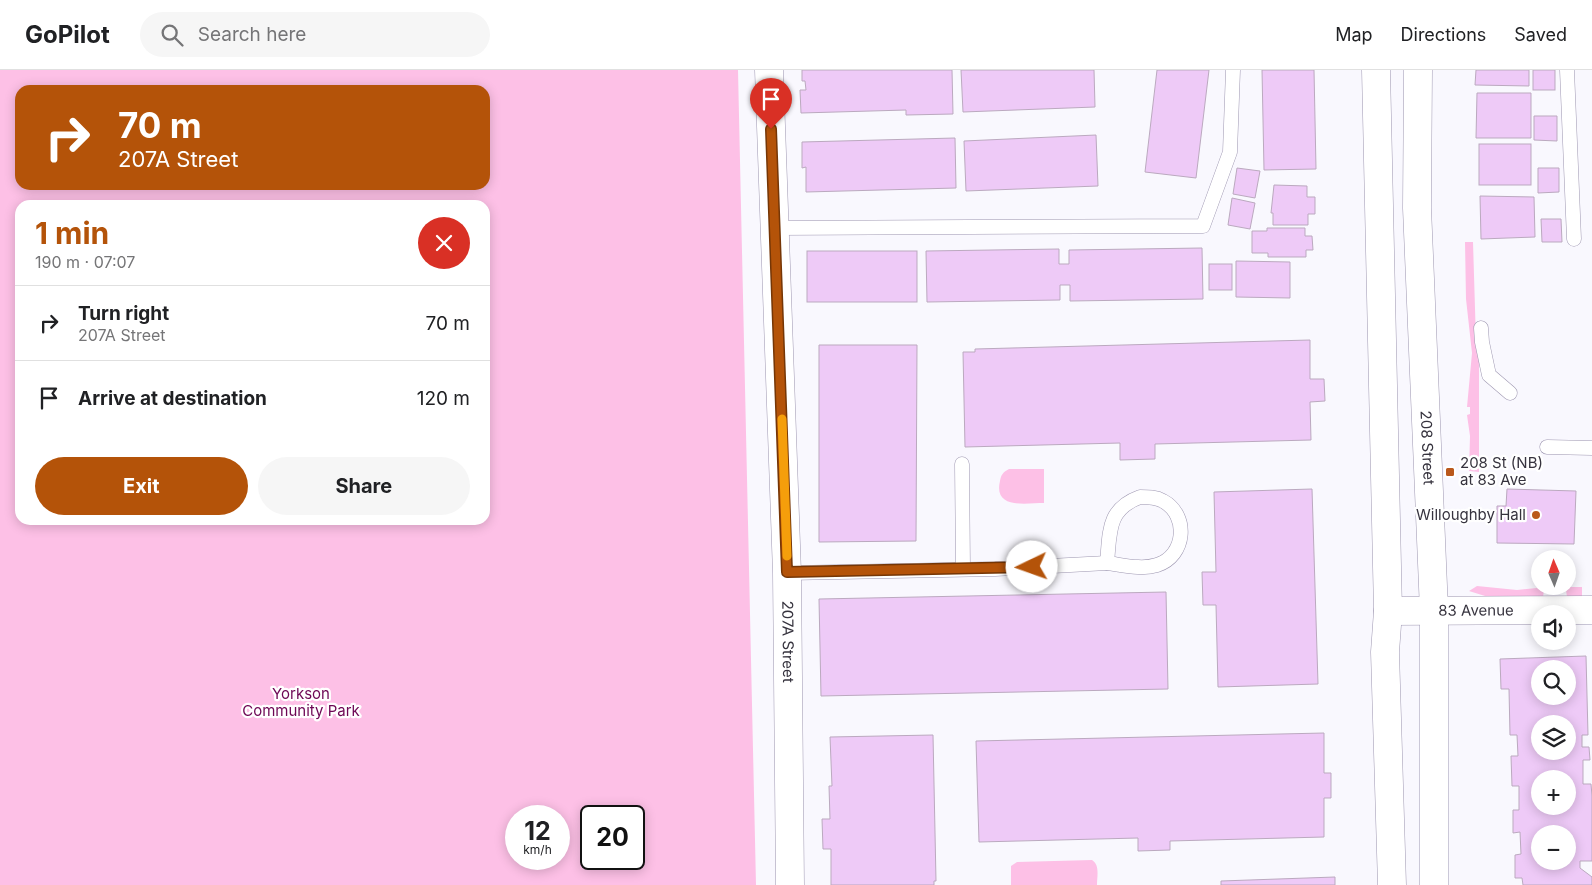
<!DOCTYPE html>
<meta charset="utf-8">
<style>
:root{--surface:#fff;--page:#f6f6f6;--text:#202124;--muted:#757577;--line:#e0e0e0;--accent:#b45309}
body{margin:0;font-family:Inter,sans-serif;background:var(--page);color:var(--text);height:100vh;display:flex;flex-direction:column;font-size:19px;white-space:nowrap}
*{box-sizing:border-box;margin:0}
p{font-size:16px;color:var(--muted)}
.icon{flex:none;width:28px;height:28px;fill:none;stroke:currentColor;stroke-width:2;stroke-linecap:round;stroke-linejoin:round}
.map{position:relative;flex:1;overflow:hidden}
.details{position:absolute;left:15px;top:130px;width:475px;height:325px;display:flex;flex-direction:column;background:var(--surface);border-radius:15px;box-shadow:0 2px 12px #0003}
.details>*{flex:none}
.hud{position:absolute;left:15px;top:15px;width:475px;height:105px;border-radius:15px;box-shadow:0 2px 12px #0003;background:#b45309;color:#fff;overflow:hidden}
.needle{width:32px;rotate:358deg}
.tools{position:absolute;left:1531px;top:480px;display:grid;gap:10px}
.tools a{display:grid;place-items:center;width:45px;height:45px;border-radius:50%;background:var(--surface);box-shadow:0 2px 12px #0003;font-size:25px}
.speed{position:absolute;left:505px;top:735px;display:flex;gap:10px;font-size:25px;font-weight:700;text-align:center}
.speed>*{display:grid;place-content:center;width:65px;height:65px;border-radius:50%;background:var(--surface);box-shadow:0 2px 12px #0003;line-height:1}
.speed small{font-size:12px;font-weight:400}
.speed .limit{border:2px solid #111;border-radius:8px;background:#fff;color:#111}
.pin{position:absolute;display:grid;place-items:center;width:42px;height:42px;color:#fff;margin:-51px -21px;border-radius:50% 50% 50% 0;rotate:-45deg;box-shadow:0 0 5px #0007}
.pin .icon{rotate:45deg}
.me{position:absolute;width:55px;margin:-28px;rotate:267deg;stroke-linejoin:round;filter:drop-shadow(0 0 4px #0008)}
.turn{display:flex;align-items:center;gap:18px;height:105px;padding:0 20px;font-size:22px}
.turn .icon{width:65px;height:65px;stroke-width:2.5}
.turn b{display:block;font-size:35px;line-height:42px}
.round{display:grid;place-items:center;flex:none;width:52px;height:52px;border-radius:26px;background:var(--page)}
.head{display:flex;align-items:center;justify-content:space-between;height:85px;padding:0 20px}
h1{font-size:30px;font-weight:700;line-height:38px;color:var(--accent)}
.button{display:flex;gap:10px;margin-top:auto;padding:10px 20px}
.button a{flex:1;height:58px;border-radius:30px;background:var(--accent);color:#fff;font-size:20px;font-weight:700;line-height:58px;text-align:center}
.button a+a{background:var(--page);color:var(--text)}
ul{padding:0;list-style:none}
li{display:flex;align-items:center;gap:15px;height:75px;padding:0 20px;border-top:1px solid var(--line)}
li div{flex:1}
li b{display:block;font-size:19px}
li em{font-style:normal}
header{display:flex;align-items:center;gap:30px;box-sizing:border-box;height:70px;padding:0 25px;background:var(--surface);border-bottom:1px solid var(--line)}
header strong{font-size:24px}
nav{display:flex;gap:28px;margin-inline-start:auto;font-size:18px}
.search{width:350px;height:45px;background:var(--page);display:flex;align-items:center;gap:12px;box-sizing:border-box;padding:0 18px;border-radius:28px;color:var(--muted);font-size:19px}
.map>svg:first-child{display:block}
</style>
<header>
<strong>GoPilot</strong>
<div class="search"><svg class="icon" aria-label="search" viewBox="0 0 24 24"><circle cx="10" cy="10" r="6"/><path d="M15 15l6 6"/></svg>Search here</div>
<nav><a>Map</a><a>Directions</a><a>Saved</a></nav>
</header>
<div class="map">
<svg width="1592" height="815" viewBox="0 0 1592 815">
<rect width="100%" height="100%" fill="#f9f8fe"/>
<g fill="#fdc0e6" fill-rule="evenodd">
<path d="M 0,0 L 738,0 L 756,815 L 0,815 ZM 20,20 L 485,20 L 485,115 L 20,115 ZM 20,135 L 485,135 L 485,450 L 20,450 ZM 559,746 L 559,789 L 516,789 L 516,746 ZM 591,746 L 634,746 L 634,789 L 591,789 Z"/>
<path d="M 1465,172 L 1473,172 L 1476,271 L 1479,291 L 1479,402 L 1469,401 L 1470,366 L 1467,345 L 1470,344 L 1470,337 L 1467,337 L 1472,283 L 1466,229 Z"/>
<path d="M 1009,399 L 1044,399 L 1044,433 C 1027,433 993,440 1000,411 C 1001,405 1003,402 1009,399 Z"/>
<path d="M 1477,516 L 1517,520 L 1547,517 L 1582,517 L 1582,527 L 1567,527 L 1566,520 L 1544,520 L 1543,527 L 1485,526 L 1469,521 Z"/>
<path d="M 1092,790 C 1100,795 1097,806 1097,815 L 1011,815 L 1011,796 L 1017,792 Z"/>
</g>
<g fill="#eecaf7" stroke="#bba9bf" fill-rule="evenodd">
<path d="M 802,0 L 952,0 L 953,44 L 906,45 L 906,40 L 801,43 L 800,20 L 806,20 L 805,11 L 802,11 Z"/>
<path d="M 961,0 L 1094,0 L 1095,37 L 963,42 Z"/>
<path d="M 1157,0 L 1209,0 L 1196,108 L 1145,102 Z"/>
<path d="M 1262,0 L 1314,0 L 1316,99 L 1264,100 Z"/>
<path d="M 1476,0 L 1529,0 L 1529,16 L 1475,15 Z"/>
<rect x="1533" y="0" width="22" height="20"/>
<path d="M 1477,23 L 1531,23 L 1531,68 L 1476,68 Z"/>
<path d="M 1534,46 L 1557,46 L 1557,71 L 1534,70 Z"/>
<path d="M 1096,65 L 1098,116 L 966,121 L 964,71 Z"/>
<path d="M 955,68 L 956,118 L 806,122 L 806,97 L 802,98 L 802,72 Z"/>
<rect x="1479" y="74" width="52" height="41"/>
<path d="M 1237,98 L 1260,101 L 1255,128 L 1233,124 Z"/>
<path d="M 1538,98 L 1559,98 L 1559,122 L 1538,123 Z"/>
<path d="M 1274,115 L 1307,116 L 1307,127 L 1315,127 L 1315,144 L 1308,144 L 1308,155 L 1273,155 L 1273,143 L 1271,143 Z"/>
<path d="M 1480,126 L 1534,127 L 1535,167 L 1481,169 Z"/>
<path d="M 1232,128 L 1255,133 L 1250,159 L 1228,155 Z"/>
<path d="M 1541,149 L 1561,149 L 1562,172 L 1542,172 Z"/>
<path d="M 1267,158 L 1305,158 L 1305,166 L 1312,166 L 1313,180 L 1306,180 L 1306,187 L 1268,187 L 1268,183 L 1252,183 L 1252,161 L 1267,161 Z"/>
<path d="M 1202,178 L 1203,229 L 1070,231 L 1070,215 L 1060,215 L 1060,230 L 927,232 L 926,181 L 1059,179 L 1059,194 L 1069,194 L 1069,180 Z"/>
<rect x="807" y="181" width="110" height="51"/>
<path d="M 1236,191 L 1290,192 L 1290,228 L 1236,227 Z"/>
<rect x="1209" y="194" width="23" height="26"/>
<path d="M 1310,270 L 1310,309 L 1324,309 L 1325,331 L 1310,332 L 1311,370 L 1155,374 L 1155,389 L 1120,390 L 1120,373 L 965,377 L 963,282 L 975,282 L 975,279 Z"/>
<path d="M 819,275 L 917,275 L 916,471 L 819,472 Z"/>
<path d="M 1312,419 L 1318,614 L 1218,617 L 1216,535 L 1203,535 L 1202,502 L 1216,502 L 1214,422 Z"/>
<path d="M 1507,419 L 1576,421 L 1574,474 L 1497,473 L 1497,436 L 1506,436 Z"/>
<path d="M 1166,522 L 1168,619 L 821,626 L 819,529 Z"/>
<path d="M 1586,586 L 1588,665 L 1582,665 L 1582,677 L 1589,677 L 1590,690 L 1583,690 L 1583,714 L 1591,714 L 1592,726 L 1592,791 L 1580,791 L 1580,798 L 1592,807 L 1592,815 L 1523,815 L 1522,808 L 1515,808 L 1515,785 L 1521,784 L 1520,762 L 1513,763 L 1513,740 L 1519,740 L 1519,716 L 1512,716 L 1511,686 L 1518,686 L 1517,665 L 1510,665 L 1509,619 L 1501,619 L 1500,589 ZM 1540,599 L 1568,599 L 1568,626 L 1540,626 ZM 1540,654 L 1568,654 L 1568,681 L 1540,681 ZM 1540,709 L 1568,709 L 1568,736 L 1540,736 ZM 1540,764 L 1568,764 L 1568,791 L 1540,791 Z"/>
<path d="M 1324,663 L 1324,703 L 1331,703 L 1331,728 L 1324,728 L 1324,767 L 1170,771 L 1170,780 L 1138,781 L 1138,768 L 979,772 L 976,671 Z"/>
<path d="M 933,665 L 936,811 L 934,811 L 934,815 L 831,815 L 831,779 L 823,779 L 822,749 L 830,749 L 829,716 L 832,716 L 830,667 Z"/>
<path d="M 1335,807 L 1335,815 L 1221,815 L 1221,811 Z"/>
</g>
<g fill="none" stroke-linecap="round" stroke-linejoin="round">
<g stroke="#9e97b1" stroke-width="15">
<g id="service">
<path d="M 1567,0 L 1574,169"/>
<path d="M 775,158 L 1203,156 L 1230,82 L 1233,0"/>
<path d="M 1481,258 L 1482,272 L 1489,305 L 1510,323"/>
<path d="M 1547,377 L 1592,378"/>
<path d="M 962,394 L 963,499"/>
<path d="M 1140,427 C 1148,427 1156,427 1163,431 C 1189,445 1186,486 1157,495 C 1142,500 1123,495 1107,493 C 1110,462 1107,439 1140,427 Z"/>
<path d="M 787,503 L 995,499 L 1107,493"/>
</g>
</g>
<g stroke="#9e97b1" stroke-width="29">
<g id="minor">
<path id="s1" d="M 769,0 L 787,503 L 790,815"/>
</g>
</g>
<g stroke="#9e97b1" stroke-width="29">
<g id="tertiary">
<path id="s2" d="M 1388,541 L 1592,540"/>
</g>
</g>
<g stroke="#9e97b1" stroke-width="29">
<g id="secondary">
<path d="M 1376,0 L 1388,541 L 1385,582 L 1392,815"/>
<path id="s3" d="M 1418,0 L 1417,138 L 1434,540 L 1434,815"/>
</g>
</g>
<use href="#service" stroke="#fff" stroke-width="14"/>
<use href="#minor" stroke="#fff" stroke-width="28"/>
<use href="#tertiary" stroke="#fff" stroke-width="28"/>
<use href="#secondary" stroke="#fff" stroke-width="28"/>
</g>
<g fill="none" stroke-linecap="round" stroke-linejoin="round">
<g stroke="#753606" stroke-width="12">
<path id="route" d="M 771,59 L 787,502 L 1032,497"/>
</g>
<use href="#route" stroke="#b45309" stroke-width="9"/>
<path stroke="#f59e0b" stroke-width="9" d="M 782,349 L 787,486"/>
</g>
<g fill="#ba581b" stroke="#fff" stroke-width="2">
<rect x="1445" y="397" width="10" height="10" rx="2.5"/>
<circle cx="1536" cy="445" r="5"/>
</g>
<g text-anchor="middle" stroke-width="4.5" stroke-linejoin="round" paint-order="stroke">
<g font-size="15" fill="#36333e" stroke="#fff">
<text dy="5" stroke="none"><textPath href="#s3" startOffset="378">208 Street</textPath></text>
<text dy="5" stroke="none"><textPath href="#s2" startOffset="88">83 Avenue</textPath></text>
<text dy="5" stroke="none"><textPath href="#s1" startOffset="572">207A Street</textPath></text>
</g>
<g font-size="15" fill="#36333e" stroke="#fff" text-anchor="start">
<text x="1460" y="398">208 St (NB)<tspan x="1460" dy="17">at 83 Ave</tspan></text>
<text x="1526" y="450" text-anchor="end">Willoughby Hall</text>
</g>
<g font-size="15" fill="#6d0654" stroke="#fff">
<text x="301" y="629">Yorkson<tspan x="301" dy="17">Community Park</tspan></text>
</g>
</g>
</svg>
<div class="tools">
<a><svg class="needle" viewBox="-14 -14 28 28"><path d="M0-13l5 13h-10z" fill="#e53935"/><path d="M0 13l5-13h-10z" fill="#757577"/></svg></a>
<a><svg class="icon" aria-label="sound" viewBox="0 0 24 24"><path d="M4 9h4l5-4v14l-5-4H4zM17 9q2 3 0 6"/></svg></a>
<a><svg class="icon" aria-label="search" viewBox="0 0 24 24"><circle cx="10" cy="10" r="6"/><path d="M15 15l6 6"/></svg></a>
<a><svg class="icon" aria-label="layers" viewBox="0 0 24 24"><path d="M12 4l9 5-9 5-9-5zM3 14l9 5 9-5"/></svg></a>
<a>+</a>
<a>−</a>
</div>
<div class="speed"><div>12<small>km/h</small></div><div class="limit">20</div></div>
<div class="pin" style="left:771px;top:59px;background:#d93025"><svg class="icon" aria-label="arrive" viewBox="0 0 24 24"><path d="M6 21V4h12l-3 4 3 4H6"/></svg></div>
<svg class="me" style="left:1032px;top:497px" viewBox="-20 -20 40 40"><circle r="19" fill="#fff"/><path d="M0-13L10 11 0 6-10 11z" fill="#b45309"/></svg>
<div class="hud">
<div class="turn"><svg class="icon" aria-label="right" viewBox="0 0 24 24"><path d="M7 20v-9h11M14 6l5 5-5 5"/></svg><div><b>70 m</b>207A Street</div></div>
</div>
<section class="details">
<div class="head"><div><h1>1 min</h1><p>190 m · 07:07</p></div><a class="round" style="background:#d93025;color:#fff"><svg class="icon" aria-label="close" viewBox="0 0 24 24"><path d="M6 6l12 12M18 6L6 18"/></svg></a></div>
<ul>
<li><svg class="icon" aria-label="right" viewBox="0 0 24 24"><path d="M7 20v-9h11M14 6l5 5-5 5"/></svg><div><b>Turn right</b><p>207A Street</p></div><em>70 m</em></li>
<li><svg class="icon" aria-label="arrive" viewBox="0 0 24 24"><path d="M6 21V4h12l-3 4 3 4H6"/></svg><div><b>Arrive at destination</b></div><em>120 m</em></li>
</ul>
<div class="button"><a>Exit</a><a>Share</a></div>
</section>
</div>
